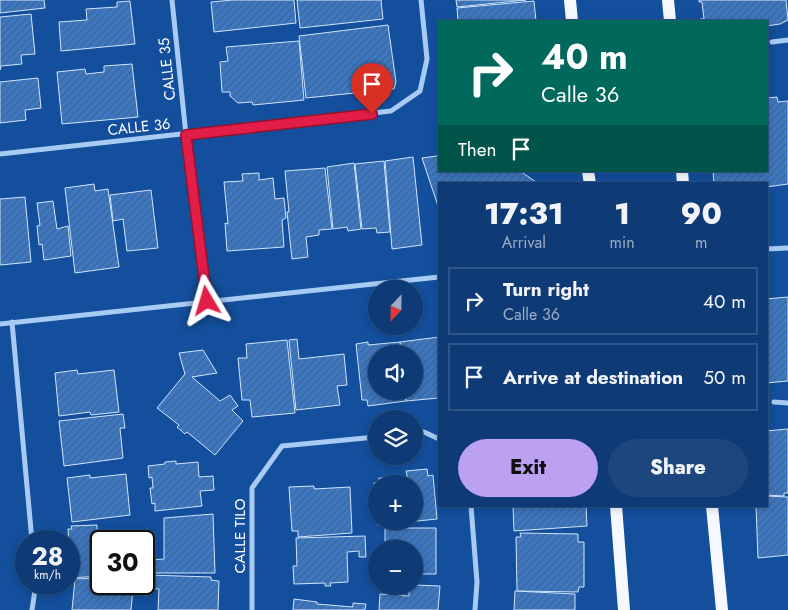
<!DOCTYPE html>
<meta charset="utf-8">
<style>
:root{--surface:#0e3b75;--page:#1c467d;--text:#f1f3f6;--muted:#9badc5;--line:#2e5587;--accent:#bca0f2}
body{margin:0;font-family:Jost,sans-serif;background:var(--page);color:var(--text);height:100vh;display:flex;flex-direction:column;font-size:19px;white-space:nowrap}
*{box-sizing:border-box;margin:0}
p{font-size:16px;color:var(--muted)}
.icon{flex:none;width:28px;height:28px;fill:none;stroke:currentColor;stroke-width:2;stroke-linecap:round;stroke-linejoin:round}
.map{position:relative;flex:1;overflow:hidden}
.panel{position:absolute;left:438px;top:182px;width:330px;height:325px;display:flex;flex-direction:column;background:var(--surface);border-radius:0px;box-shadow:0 2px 8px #0003,0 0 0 1px var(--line)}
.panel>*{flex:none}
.banner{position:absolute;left:438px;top:20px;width:330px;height:152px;border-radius:0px;box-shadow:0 2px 8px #0003,0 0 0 1px var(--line);background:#00695c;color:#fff;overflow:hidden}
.needle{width:32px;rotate:202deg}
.tools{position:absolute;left:368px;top:280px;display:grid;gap:10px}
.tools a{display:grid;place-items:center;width:55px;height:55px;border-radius:50%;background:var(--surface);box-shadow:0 2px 8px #0003,0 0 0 1px var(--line);font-size:25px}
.speed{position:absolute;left:15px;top:530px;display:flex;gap:10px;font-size:25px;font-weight:700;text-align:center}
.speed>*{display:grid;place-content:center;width:65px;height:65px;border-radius:50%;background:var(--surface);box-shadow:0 2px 8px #0003,0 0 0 1px var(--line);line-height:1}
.speed small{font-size:12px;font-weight:400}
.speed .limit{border:2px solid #111;border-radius:8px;background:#fff;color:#111}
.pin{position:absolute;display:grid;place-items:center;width:42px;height:42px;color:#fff;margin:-51px -21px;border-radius:50% 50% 50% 0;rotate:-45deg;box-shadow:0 0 5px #0007}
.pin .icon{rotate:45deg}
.me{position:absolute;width:55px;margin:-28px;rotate:353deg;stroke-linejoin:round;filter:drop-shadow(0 0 4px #0008)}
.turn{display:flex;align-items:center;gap:18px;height:105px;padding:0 20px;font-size:22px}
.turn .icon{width:65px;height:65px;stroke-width:2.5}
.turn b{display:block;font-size:35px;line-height:42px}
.then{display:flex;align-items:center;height:48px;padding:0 20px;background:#0003;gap:10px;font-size:19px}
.eta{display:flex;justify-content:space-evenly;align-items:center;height:85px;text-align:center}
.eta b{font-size:30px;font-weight:800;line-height:35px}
.primary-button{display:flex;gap:10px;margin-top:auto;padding:10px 20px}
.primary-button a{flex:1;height:58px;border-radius:30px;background:var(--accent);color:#111;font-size:20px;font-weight:800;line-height:58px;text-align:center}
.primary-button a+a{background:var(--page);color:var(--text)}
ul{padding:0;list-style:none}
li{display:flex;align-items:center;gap:15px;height:68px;margin:0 10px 8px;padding:0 10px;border:2px solid var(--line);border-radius:0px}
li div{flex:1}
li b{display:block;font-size:19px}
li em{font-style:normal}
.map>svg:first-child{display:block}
</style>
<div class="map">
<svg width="788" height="610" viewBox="0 0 788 610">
<defs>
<pattern id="building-hatch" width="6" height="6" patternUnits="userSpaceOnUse" patternTransform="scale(1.25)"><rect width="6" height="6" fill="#3c78c3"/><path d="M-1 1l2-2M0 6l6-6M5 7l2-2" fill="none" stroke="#43648d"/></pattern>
</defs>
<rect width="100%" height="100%" fill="#134f9c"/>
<g fill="url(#building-hatch)" stroke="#d0e5fd">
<path d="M 0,0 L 44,0 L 45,8 L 0,13 Z"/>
<path d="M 233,0 L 294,0 L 296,23 L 214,32 L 211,2 Z"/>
<path d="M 297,0 L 381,0 L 383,19 L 300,28 Z"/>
<path d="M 456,0 L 526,0 L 457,7 Z"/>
<path d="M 699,0 L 786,0 L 788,20 L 780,24 L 766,26 L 766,21 L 701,21 L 700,19 L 704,19 L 702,2 L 699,2 Z"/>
<path d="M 130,1 L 135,44 L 61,51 L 59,22 L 87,20 L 86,9 L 117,7 L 117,2 Z"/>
<path d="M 534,1 L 536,21 L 458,21 L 457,8 Z"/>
<path d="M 31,14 L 35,54 L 21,55 L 22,64 L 1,66 L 0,70 L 0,17 Z"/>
<path d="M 388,25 L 396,82 L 394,89 L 306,98 L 299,36 Z"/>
<path d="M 299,41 L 304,100 L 253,105 L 252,102 L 238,103 L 230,96 L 230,92 L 222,92 L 220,62 L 228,61 L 226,47 Z"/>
<path d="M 132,64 L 138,117 L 62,124 L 57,72 L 85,69 L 86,74 L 104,72 L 104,66 Z"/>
<path d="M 38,78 L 41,108 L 25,110 L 26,120 L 0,123 L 0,82 Z"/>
<path d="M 777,97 L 778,102 L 788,101 L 788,184 L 766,187 L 766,184 L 714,184 L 713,171 L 766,171 L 766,104 L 769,103 L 768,98 Z"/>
<path d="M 439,153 L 439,171 L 520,171 L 539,184 L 439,184 L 439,209 L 422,158 L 437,156 Z"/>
<path d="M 413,157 L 422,245 L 392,249 L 385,161 Z"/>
<path d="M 384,161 L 390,232 L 377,233 L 376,228 L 362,229 L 355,164 Z"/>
<path d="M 354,163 L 361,229 L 348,231 L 347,227 L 333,229 L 327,167 Z"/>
<path d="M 325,168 L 332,229 L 319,230 L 319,235 L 306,237 L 308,257 L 292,259 L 287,212 L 289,212 L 285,171 Z"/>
<path d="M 259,173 L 259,180 L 273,178 L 275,199 L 284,198 L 286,218 L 282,220 L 284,247 L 227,251 L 225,223 L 228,224 L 224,182 L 243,181 L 242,174 Z"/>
<path d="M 94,184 L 95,191 L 108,189 L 119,267 L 75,273 L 65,188 Z"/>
<path d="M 151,190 L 158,248 L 127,251 L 123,219 L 113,221 L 110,195 Z"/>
<path d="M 25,197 L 31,262 L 0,265 L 0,199 Z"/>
<path d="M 53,201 L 57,229 L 68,226 L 71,256 L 44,260 L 42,244 L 39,245 L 37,226 L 40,225 L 37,203 Z"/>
<path d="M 788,297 L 788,381 L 766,383 L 766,299 Z"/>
<path d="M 439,337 L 439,398 L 406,401 L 405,391 L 414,391 L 414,354 L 401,354 L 400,342 Z"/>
<path d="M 297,339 L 299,359 L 344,354 L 347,385 L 337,386 L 340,405 L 296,410 L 289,340 Z"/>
<path d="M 287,340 L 295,413 L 252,417 L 250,400 L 242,400 L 238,358 L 247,358 L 246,344 Z"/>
<path d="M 368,342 L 368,345 L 400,342 L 401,354 L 376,354 L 376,391 L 405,391 L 406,401 L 368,406 L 367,400 L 362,400 L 356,344 Z"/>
<path d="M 203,350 L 217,373 L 192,377 L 220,401 L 230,395 L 238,406 L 232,410 L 243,421 L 215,455 L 187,432 L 185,434 L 177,427 L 179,425 L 157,408 L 185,374 L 179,353 Z"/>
<path d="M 77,370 L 78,374 L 114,370 L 119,412 L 91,415 L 90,412 L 59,416 L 55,373 Z"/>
<path d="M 123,414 L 125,428 L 120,428 L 123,458 L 64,466 L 59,421 Z"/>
<path d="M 788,429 L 788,493 L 784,493 L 784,496 L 766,495 L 766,431 Z"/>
<path d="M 176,461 L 176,464 L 198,462 L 199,477 L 213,476 L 214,490 L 200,491 L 202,506 L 155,511 L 155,503 L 152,504 L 150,488 L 153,488 L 152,477 L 149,478 L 148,466 L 165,464 L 165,462 Z"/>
<path d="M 427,469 L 428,476 L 433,475 L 437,519 L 378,525 L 377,521 L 414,521 L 414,484 L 376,484 L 376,511 L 374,483 L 379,482 L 379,478 L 390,478 L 390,482 L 408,480 L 406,471 Z"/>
<path d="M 126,474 L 130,515 L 72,522 L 67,478 L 90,475 L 90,478 Z"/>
<path d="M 314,486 L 314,489 L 350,487 L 352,533 L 298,537 L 298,531 L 292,531 L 289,487 Z"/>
<path d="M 766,496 L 788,497 L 788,555 L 758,558 L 756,506 L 766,506 Z"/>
<path d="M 513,506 L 586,506 L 587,526 L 514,531 Z"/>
<path d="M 213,514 L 215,573 L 149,573 L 149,560 L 164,559 L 164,518 Z"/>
<path d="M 97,525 L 97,533 L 132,530 L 132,541 L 101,541 L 101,576 L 70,578 L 69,562 L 73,562 L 72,549 L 69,549 L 68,529 L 72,529 L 71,526 Z"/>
<path d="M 385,528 L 436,528 L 436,574 L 414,574 L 414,549 L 385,549 Z"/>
<path d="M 520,533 L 578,534 L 578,542 L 584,542 L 584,587 L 579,587 L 578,592 L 517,591 L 516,537 L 521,537 Z"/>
<path d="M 365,536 L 366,557 L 359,557 L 359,551 L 347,552 L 348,582 L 330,583 L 331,586 L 325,586 L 325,583 L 294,584 L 293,566 L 297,566 L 296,538 Z"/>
<path d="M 148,575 L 211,577 L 211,580 L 219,581 L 218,610 L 158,610 L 159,589 L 148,588 Z"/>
<path d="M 101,578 L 101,584 L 118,584 L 118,587 L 133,589 L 131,610 L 72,610 L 75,579 Z"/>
<path d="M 414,585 L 440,586 L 438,610 L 379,610 L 380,594 L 409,596 L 409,586 Z"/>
<path d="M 515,591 L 575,594 L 575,610 L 514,610 Z"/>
<path d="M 294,599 L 317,602 L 317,604 L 353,607 L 353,603 L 366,604 L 365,610 L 293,610 Z"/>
</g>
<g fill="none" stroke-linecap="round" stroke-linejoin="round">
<g stroke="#a8cbf4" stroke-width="5">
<path d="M 172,0 L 186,135 L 207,301"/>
<path d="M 772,42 L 788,40"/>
<path d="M 0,154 L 391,111 L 420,91 L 427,59 L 421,0"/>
<path d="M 766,249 L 788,248"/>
<path d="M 12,322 L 32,541"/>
<path d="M 0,324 L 439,277"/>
<path d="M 774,402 L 788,403"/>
<path d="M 414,433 L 424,432 L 439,439"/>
<path d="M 471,506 L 477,582 L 475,610"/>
<path d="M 32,610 L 36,584"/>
<path d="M 252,610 L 252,488 L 282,446 L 376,437"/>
</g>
<g stroke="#f5f9ff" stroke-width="12">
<path d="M 570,0 L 572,21"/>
<path d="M 668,0 L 670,21"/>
<path d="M 588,171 L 590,184"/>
<path d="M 682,171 L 683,184"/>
<path d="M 616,506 L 624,610"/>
<path d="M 712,506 L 722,610"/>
</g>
</g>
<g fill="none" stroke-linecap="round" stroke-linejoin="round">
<g stroke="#92132f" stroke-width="12">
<path id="route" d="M 207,301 L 186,135 L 372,114"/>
</g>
<use href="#route" stroke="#e11d48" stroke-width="9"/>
</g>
<g text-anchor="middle" stroke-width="5" stroke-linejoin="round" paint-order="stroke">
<g font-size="15" fill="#fff" stroke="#134f9c">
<text transform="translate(167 69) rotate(-96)" y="5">CALLE 35</text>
<text transform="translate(139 127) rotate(-6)" y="5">CALLE 36</text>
<text transform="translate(240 536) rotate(-90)" y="5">CALLE TILO</text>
</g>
</g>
</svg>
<div class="tools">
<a><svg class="needle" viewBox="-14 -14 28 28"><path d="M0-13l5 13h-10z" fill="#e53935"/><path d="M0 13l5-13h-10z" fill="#9badc5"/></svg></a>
<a><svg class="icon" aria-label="sound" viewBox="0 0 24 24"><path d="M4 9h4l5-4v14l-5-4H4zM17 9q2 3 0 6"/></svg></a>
<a><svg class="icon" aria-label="layers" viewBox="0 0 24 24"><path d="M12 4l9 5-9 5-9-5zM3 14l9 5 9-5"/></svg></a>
<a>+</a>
<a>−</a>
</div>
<div class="speed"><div>28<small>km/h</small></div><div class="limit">30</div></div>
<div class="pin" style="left:372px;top:114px;background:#d93025"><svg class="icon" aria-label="arrive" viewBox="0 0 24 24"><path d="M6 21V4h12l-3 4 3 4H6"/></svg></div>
<svg class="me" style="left:207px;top:301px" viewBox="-20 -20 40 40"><path d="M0-17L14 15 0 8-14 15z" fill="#e11d48" stroke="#fff" stroke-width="4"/></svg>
<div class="banner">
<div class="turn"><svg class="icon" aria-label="right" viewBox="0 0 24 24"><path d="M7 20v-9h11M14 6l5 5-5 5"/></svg><div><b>40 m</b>Calle 36</div></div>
<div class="then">Then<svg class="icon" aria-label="arrive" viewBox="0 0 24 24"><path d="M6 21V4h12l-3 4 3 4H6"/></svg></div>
</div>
<section class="panel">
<div class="eta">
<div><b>17:31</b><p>Arrival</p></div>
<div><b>1</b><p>min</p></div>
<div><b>90</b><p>m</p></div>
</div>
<ul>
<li><svg class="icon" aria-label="right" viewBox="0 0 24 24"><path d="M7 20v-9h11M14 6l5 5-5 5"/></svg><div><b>Turn right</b><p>Calle 36</p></div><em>40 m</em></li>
<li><svg class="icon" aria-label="arrive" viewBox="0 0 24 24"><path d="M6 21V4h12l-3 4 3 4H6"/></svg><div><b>Arrive at destination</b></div><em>50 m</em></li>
</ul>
<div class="primary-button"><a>Exit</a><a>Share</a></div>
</section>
</div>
